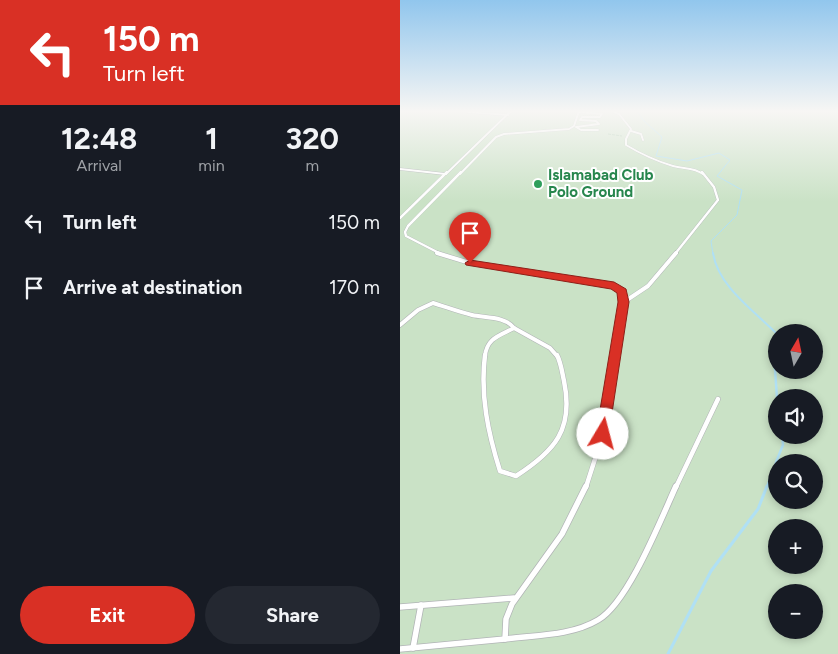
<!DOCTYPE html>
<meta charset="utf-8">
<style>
:root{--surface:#171b24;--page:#242831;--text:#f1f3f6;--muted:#9ea1a6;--accent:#d93025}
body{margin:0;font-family:Figtree,sans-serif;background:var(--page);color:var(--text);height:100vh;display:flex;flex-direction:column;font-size:19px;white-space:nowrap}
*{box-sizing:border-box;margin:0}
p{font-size:16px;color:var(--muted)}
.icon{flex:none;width:28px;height:28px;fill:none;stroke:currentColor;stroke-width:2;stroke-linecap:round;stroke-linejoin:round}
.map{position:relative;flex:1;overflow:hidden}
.sheet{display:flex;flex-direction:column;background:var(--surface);width:400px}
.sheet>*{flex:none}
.banner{background:#d93025;color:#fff;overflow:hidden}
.needle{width:32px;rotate:9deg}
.tools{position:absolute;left:368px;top:324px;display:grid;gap:10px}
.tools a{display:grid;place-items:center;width:55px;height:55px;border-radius:50%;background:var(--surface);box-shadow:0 2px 8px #0003;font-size:25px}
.pin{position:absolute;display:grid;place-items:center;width:42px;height:42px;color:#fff;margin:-51px -21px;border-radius:50% 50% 50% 0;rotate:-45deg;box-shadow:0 0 5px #0007}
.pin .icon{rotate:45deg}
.me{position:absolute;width:55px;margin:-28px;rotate:8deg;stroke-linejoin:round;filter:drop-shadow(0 0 4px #0008)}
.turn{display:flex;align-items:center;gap:18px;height:105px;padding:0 20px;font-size:22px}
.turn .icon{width:65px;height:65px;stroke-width:2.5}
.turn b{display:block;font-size:35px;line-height:42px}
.eta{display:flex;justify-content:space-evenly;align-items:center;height:85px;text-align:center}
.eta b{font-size:30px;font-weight:700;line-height:35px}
.cta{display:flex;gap:10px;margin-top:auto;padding:10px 20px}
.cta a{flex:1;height:58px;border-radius:30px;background:var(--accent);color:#fff;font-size:20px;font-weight:700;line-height:58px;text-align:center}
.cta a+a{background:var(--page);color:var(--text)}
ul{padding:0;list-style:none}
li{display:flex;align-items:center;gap:15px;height:65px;padding:0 20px}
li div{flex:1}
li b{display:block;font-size:19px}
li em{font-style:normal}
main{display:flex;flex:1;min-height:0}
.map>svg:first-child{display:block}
</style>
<main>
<section class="sheet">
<div class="banner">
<div class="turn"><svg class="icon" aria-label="left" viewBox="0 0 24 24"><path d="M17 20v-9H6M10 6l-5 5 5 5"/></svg><div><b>150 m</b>Turn left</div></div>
</div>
<div class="eta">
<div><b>12:48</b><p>Arrival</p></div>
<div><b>1</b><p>min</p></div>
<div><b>320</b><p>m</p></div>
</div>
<ul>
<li><svg class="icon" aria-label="left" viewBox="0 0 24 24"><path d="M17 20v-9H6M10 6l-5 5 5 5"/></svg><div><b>Turn left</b></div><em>150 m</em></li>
<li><svg class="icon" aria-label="arrive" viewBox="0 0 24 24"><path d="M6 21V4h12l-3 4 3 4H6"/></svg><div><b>Arrive at destination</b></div><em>170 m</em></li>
</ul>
<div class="cta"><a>Exit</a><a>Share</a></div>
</section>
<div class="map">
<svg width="438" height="654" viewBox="0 0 438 654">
<rect width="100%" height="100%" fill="#eeebe6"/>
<path fill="#cae2c6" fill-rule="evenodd" d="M 0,111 L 438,111 L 438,654 L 0,654 ZM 376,332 L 414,332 L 414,370 L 376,370 ZM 376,398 L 414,398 L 414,435 L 376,435 ZM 376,462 L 414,462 L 414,500 L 376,500 ZM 376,528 L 414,528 L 414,565 L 376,565 ZM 376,592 L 414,592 L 414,630 L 376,630 Z"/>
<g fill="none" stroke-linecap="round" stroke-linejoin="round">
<path stroke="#b0e0f4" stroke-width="1" d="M 237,111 L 244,121 L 262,137 L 256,156 L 287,161 L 319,153 L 330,160 L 317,176 L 342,190 L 337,215 L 311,241 L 313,254"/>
<path stroke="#b0e0f4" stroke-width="2" d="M 313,253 C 318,286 353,310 376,333 L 374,356"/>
<g stroke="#b0e0f4" stroke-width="2.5">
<path d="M 374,355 L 377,398"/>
<path d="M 376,462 L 383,445 L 382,435"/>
<path d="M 367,487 L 376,463"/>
</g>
<path stroke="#b0e0f4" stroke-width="3" d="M 268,654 L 311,571 L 358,509 L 367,486"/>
<g stroke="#b1b4b6" stroke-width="2.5">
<g id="service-far4">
<path d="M 212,111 L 219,114 L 231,129 L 226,139 L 226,145 C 241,154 256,161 273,166 C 284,169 294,167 303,174"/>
<path d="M 179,112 L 202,114 L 200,117 L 182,117 L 180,120 L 196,121 L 199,124 L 176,127 L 181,130 L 198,130"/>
<path d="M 231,131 L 241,134 L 243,140"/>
<path d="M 46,174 L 111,111"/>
<path d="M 60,174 L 96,137 L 104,134 L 169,129 L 174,126 L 179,111"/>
</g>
</g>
<g stroke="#b1b4b6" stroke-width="3">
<g id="service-far3">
<path d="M 0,218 L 47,172"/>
<path d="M 41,254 L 6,236 L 5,232 L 8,226 L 61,172"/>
<path d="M 275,254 L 318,200 L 314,187 L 302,172"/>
</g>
</g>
<g stroke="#b1b4b6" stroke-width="5">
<g id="service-far2">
<path d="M 37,253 L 70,263 L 214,286 L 223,292 L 224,302 L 215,356"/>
<path d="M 224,302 L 248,286 L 276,253"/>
<path d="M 0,325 L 18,310 L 33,303 C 46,307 59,312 72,315 C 85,318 105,316 114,328"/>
<path d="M 85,356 C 87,338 99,336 114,328 L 150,348 L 157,356"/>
</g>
</g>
<g stroke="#b1b4b6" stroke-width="5.5">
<g id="service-far1">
<path d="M 85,355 C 80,395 88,433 100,471 L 116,476 C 155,451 174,429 164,381 C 162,372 161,363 157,355"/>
<path d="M 186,487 L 203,434 L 216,355"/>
<path d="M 276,487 L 318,399"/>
</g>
</g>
<g stroke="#b1b4b6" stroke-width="7">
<g id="service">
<path d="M 0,607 L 114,598"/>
<path d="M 105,639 C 136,635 171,636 198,620 C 228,603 261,519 276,486"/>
<path d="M 13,648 L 21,605"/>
<path d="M 0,649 L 105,639 L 106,619 L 112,604 L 162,534 L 186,486"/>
</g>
</g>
<g stroke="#b1b4b6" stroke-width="1">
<g id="minor">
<path d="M 55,111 L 64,111 L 108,114 L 110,115 L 108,116 L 57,112 Z"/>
<path d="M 0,168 L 45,173 L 47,174 L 45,175 L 0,170 Z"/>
</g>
</g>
<path stroke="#a2c5a7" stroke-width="1" stroke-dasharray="3 1" stroke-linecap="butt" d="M 208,134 L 222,136"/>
<use href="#service-far4" stroke="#fff" stroke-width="2"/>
<use href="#service-far3" stroke="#fff" stroke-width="2.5"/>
<use href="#service-far2" stroke="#fff" stroke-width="4"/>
<use href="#service-far1" stroke="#fff" stroke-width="4.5"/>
<use href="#service" stroke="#fff" stroke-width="5.5"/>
<use href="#minor" fill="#fff" fill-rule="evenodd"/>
</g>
<linearGradient id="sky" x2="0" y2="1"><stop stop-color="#91c6ed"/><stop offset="0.55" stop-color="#f7f6f4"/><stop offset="1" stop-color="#f7f6f4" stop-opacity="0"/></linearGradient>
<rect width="438" height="202" fill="url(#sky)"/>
<path fill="#d93025" stroke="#8d1f18" d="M 70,260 L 214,282 L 226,289 L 229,302 L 208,439 L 203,441 L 198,439 L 196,434 L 218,302 L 217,293 L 211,289 L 66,265 L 65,263 Z"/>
<circle fill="#2e9e5b" stroke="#fff" stroke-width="2" cx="138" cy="184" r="5"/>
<g text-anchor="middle" stroke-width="4" stroke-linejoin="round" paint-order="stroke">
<g font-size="15" font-weight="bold" fill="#27864d" stroke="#fff" text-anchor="start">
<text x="148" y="180">Islamabad Club<tspan x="148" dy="17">Polo Ground</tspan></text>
</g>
</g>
</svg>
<div class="tools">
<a><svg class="needle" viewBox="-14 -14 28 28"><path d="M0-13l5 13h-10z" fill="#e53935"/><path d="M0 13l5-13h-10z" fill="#9ea1a6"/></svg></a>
<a><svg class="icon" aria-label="sound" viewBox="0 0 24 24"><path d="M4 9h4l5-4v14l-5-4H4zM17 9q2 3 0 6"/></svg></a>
<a><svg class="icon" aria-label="search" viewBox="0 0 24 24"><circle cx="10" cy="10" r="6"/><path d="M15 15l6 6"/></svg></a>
<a>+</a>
<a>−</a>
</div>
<div class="pin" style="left:70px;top:263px;background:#d93025"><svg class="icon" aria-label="arrive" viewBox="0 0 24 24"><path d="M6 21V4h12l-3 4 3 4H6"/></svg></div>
<svg class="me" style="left:203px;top:434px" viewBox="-20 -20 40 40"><circle r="19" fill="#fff"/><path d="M0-13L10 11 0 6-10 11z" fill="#d93025"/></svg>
</div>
</main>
